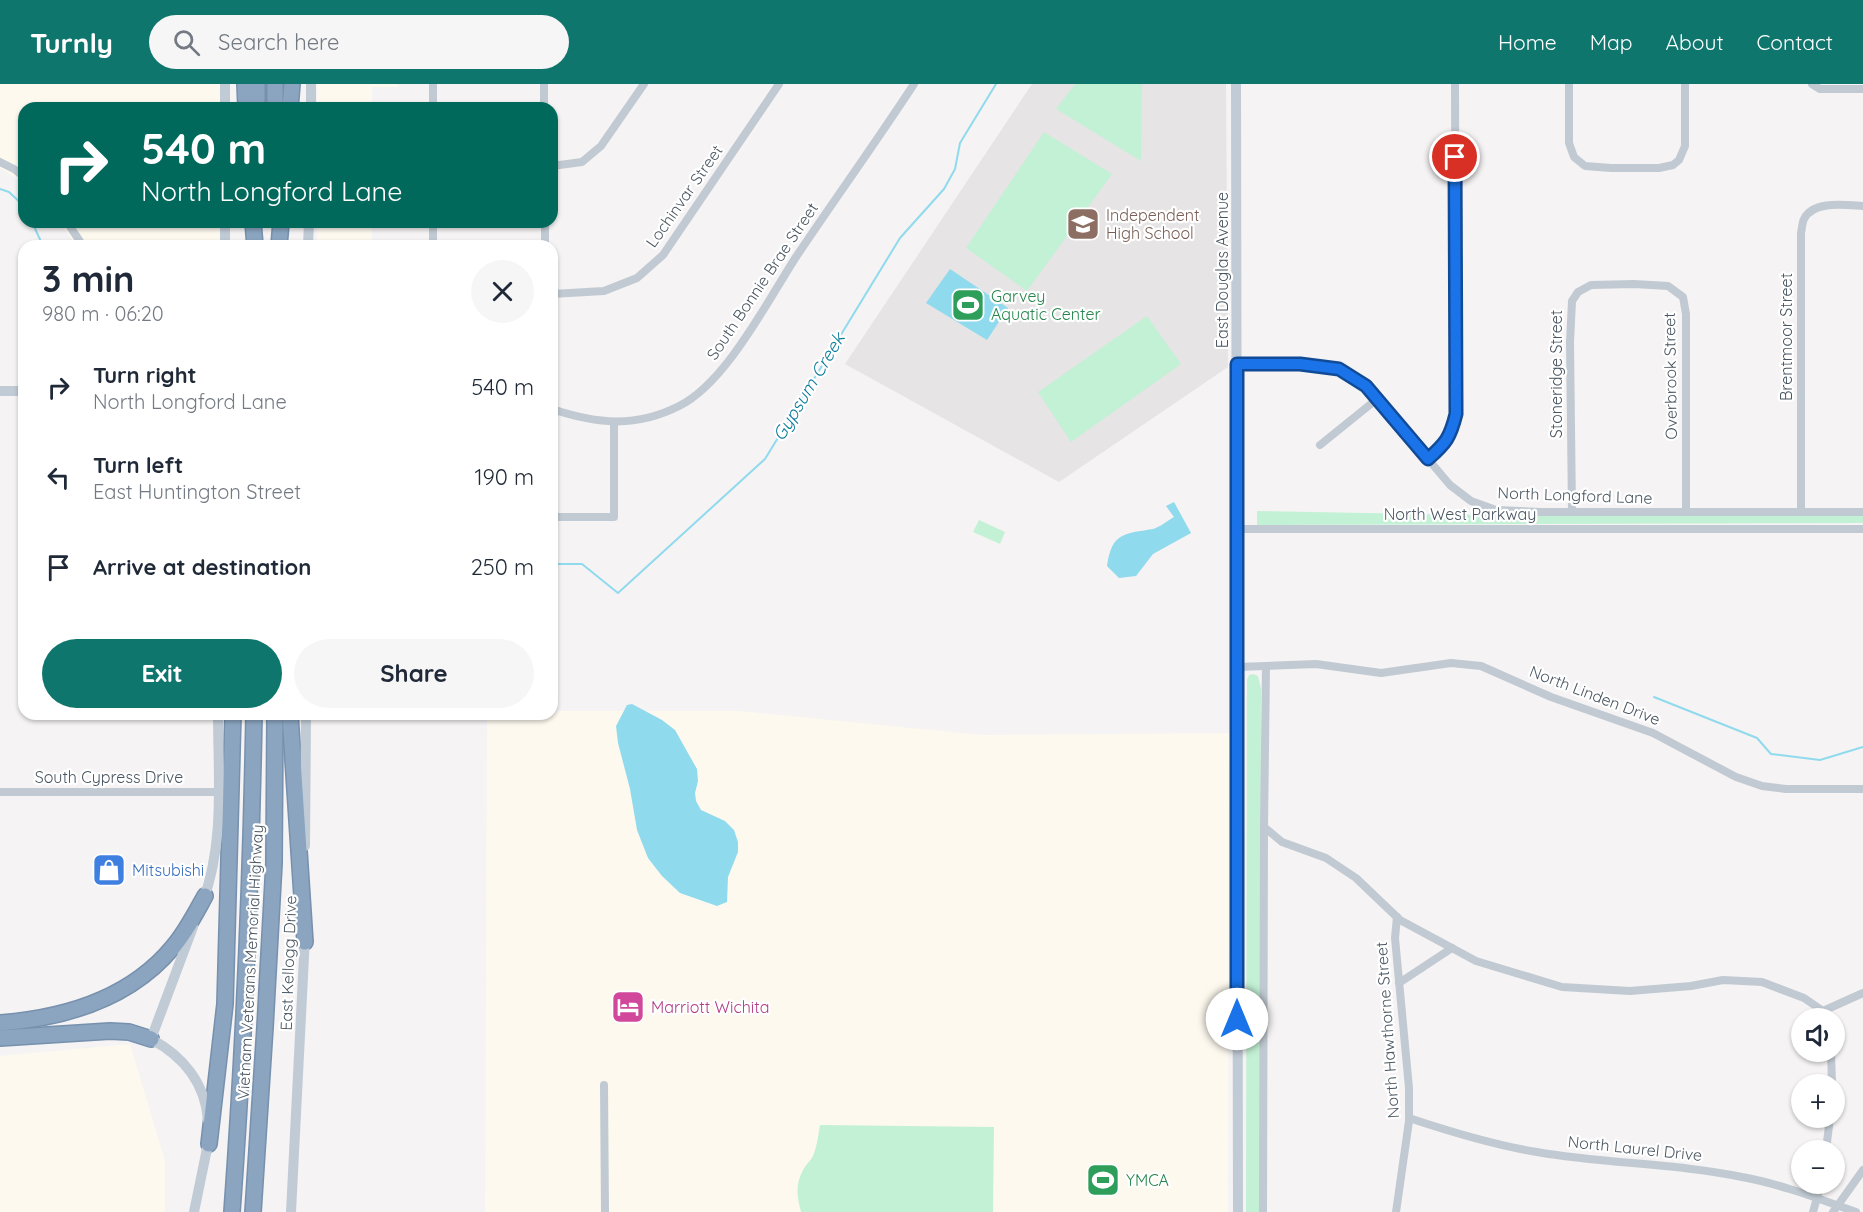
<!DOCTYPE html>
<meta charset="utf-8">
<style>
:root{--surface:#fff;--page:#f6f6f7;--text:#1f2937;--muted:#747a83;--accent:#0f766e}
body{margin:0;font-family:Quicksand,sans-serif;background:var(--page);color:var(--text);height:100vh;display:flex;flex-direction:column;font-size:22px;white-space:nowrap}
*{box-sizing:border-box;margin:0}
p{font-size:20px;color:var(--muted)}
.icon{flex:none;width:33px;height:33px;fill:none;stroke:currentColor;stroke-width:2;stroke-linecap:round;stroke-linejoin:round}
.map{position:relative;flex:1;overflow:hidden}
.panel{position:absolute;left:18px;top:156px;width:540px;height:480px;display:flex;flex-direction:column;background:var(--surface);border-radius:18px;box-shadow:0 2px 4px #0004}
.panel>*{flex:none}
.banner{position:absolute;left:18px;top:18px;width:540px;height:126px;border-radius:18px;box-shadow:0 2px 4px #0004;background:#00695c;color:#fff;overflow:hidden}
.controls{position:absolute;left:1791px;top:924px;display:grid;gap:12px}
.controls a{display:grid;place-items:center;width:54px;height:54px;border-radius:50%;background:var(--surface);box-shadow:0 2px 4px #0004;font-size:30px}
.pin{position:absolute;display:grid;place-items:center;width:51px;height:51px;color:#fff;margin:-26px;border:3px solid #fff;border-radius:50%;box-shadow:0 2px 6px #0007}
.me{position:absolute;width:66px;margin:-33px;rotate:0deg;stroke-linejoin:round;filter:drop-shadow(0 0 4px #0008)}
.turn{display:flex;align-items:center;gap:21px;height:126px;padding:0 24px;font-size:27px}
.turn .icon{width:78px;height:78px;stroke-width:2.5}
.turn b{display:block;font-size:42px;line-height:51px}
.round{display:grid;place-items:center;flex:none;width:63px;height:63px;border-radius:32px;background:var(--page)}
.headline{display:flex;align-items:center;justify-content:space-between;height:102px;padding:0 24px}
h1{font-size:36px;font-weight:700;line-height:45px}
.cta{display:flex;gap:12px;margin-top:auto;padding:12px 24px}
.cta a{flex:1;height:69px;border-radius:36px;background:var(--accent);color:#fff;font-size:24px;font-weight:700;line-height:69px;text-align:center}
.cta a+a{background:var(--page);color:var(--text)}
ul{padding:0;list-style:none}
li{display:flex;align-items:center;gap:18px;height:90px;padding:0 24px}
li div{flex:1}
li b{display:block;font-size:22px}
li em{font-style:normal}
header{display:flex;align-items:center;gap:36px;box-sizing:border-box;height:84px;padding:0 30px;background:var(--accent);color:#fff}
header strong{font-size:28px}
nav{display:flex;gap:33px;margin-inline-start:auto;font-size:21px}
.search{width:420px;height:54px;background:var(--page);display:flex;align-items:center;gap:15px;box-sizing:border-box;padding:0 21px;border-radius:33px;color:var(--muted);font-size:22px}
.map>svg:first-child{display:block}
</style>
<header>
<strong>Turnly</strong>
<div class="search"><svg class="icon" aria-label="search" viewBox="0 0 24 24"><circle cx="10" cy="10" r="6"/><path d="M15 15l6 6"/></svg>Search here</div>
<nav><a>Home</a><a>Map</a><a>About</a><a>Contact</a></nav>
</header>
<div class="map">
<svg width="1863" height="1128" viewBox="0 0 1863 1128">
<rect width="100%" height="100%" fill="#f5f3f3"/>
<g fill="#fdf9ef">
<path d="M 0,0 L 221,0 L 221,24 L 24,24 L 24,100 L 0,84 Z"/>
<path d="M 317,0 L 398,0 L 398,3 L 372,3 L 372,24 L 317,24 Z"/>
<path d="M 59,138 L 221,138 L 221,162 L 77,162 Z"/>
<rect x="317" y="138" width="55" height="24"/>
<path d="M 552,627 L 740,627 L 982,651 L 1229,649 L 1228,1128 L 485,1128 L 487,630 L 552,630 Z"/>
<path d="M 130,960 L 165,1077 L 165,1128 L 0,1128 L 0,972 Z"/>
</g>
<path fill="#e6e4e5" d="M 1032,0 L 1226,0 L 1228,283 L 1059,398 L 845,280 Z"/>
<g fill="#c3f1d5">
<path d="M 1075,0 L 1142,0 L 1141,77 L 1056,25 Z"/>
<path d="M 1044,48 L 1112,90 L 1027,207 L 966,164 Z"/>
<path d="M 1147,232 L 1181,280 L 1071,358 L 1038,308 Z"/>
<path d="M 1477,424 L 1499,430 L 1863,432 L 1863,439 L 1257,441 L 1257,427 L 1476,431 Z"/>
<path d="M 979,436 L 1005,448 L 1000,460 L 973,448 Z"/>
<path d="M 1253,590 L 1258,592 L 1261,605 L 1260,1128 L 1246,1128 L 1247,596 L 1249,591 Z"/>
<path d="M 820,1041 L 994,1043 L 993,1128 L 801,1128 C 797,1112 795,1101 803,1086 C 805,1082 809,1078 812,1074 C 817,1064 818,1052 820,1041 Z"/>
</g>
<g fill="#90daee">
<path d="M 950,185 L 1008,224 L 987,256 L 926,219 Z"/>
<path d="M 1174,418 L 1191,449 L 1153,470 L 1136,492 L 1119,494 L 1107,482 C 1112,448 1124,450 1153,445 C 1160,443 1167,437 1174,433 L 1166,422 Z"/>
<path d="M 632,620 L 662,636 L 675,646 L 697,685 L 698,697 L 695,709 L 696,717 L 701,726 L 725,737 L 734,746 L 738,758 L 738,768 L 728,793 L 727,818 L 717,822 L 680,809 L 662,792 L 648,774 L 637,746 L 630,705 L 618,659 L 616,642 L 627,621 Z"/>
</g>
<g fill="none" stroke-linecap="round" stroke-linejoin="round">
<g stroke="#90daee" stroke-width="2">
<path d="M 0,105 L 9,108 L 24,122"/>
<path d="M 32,138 L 43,162"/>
<path d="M 552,480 L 582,480 L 618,509 L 765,375 L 900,154 L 944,105 L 955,85 L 960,59 L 996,0"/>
<path d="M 1654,613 L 1757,654 L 1771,670 L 1820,676 L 1863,663"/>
</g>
<g stroke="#7690ad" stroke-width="18">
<g id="highway">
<path d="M 245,0 L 246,24"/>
<path d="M 257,24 L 257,0"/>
<path d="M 275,24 L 275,0"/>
<path d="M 290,24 L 292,0"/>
<path d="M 253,138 L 255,162"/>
<path d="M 279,162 L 281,138"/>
<path d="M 290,630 L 305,858"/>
<path d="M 0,939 C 65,934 130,915 173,863 C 186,848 195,830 205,812"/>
<path d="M 0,954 L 110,947 L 129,948 L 151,955"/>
<path d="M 209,1060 L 225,920 L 233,630"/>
<path d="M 232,1128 C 244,962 251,796 254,630"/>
<path d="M 253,1128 L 265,943 L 274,779 L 275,630"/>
</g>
</g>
<g stroke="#c1cad2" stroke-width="8">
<path d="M 433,0 L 433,24"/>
<path d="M 1569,0 L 1569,59 L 1574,73 L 1585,82 L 1611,84 L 1659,84 L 1673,81 L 1679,76 L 1685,62 L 1685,0"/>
<path d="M 1812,0 L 1820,5 L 1863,5"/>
<path d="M 544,24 L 544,0"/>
<path d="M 0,78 L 14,85 L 24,93"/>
<path d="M 552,82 L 582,78 L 601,62 L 644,0"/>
<path d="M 67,138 L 83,162"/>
<path d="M 433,138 L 433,162"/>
<path d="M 545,138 L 545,162"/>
<path d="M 552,210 L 604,207 L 637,194 L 663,171 L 779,0"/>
<path d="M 1237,280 L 1300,280 L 1339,285 L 1366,302 L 1450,401 L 1471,417 L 1496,426 L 1540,428 L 1863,428"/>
<path d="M 552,325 C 597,340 636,344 679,322 C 726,299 768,216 796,173 C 835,115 876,58 914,0"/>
<path d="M 1320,361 L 1377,315"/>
<path d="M 1428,375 C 1446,359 1450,354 1456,330 L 1455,0"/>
<path d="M 1572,428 L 1570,258 L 1572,217 L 1578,208 L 1591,201 L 1634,200 L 1668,202 L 1683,213 L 1686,230 L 1686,428"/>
<path d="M 1801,428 L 1801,149 C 1802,145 1802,139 1804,135 C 1813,116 1846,121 1863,122"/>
<path d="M 552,433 L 614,433 L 614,338"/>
<path d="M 1237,445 L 1863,445"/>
<path d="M 1237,583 L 1316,580 L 1381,589 L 1451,579 L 1481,582 L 1551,613 L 1653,649 L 1736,693 L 1762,702 L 1786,705 L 1863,705"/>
<path d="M 0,708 L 218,708"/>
<path d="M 1264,743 L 1282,758 L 1326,774 L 1356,794 L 1400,836 L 1476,877 L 1562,903 L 1630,907 L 1691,902 L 1723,896 L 1762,898 L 1804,914 L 1823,927"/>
<path d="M 1399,899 L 1452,864"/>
<path d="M 1823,927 L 1863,909"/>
<path d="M 1831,968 L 1832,1000"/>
<path d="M 604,1001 L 605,1128"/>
<path d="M 1409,1034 C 1451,1048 1493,1061 1537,1068 C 1605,1080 1675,1079 1742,1093 C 1781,1100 1819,1115 1856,1128"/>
<path d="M 1826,1066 L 1830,1034"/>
<path d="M 1263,1128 L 1264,743 L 1266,582"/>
<path d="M 1396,1128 L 1409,1037 L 1409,1004 L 1395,854 L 1397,833"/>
<path d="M 1813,1128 L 1821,1100"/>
<path d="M 1833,1128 L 1863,1086"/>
</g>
<g stroke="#c1cbd6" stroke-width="10">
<path d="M 225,0 L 225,24"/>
<path d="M 1236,0 L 1238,1128"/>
<path d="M 311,24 L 311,0"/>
<path d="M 225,138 L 225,162"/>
<path d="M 308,162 L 309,138"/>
<path d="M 0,307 L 24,307"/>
<path d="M 305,762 L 306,630"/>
<path d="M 203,817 C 225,758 218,692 218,630"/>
<path d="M 193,843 L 151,955 C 183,972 205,999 208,1036"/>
<path d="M 194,1128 L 209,1055"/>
<path d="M 291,1128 L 305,853"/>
</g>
<use href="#highway" stroke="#8ba5c1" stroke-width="15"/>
</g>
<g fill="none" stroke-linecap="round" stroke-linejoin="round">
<g stroke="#114b97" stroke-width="15">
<path id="route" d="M 1237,935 L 1237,280 L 1300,280 L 1339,285 L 1366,302 L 1428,375 C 1446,359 1450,354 1456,330 L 1455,73"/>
</g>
<use href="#route" stroke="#1a73e8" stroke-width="10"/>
</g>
<defs>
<g id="school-square" transform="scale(1.725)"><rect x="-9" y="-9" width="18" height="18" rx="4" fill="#8d6e63" stroke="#fff"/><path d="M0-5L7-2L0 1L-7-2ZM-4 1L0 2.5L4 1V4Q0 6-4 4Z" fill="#fff"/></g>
<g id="stadium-square" transform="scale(1.725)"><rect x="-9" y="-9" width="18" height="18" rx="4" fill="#2e9e5b" stroke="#fff"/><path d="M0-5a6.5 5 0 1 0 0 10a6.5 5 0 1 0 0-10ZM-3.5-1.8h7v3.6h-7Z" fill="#fff"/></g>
<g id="shop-square" transform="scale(1.725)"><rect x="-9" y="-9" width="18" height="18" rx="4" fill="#3f7fe0" stroke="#fff"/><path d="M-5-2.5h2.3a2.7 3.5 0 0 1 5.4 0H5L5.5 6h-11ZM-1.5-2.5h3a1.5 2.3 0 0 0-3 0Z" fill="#fff"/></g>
<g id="hotel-square" transform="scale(1.725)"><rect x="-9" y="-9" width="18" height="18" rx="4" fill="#d1479c" stroke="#fff"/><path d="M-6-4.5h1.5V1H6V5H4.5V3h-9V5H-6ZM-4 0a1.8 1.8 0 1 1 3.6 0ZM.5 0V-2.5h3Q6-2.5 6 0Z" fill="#fff"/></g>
</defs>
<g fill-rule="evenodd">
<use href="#school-square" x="1083" y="140"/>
<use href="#stadium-square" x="968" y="221"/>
<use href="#shop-square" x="109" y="786"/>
<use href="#hotel-square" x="628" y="923"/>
<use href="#stadium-square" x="1103" y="1096"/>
</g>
<g text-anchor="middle" stroke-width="4.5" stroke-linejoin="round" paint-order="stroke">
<g font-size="16" fill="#4a5661" stroke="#fff">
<text transform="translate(684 112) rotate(-55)" y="6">Lochinvar Street</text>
<text transform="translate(1222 186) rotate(-90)" y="6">East Douglas Avenue</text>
<text transform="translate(762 197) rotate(-56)" y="6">South Bonnie Brae Street</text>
<text transform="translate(1786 253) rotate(-90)" y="6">Brentmoor Street</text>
<text transform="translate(1556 290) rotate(-90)" y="6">Stoneridge Street</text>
<text transform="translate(1670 292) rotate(-91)" y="6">Overbrook Street</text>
<text transform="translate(1575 411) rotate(2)" y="6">North Longford Lane</text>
<text x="1460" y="436">North West Parkway</text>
<text transform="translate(1595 611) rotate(21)" y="6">North Linden Drive</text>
<text x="109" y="699">South Cypress Drive</text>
<text transform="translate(250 878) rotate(-87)" y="6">Vietnam Veterans Memorial Highway</text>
<text transform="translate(288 879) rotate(-88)" y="6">East Kellogg Drive</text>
<text transform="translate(1387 946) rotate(-94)" y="6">North Hawthorne Street</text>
<text transform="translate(1635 1064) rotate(6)" y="6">North Laurel Drive</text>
</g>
<g font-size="16" fill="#785e54" stroke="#fff" text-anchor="start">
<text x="1106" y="137">Independent<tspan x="1106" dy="18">High School</tspan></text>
</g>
<g font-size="16" fill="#27864d" stroke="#fff" text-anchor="start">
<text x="991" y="218">Garvey<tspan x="991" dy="18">Aquatic Center</tspan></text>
<text x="1126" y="1102">YMCA</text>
</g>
<g font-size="16" fill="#366cbe" stroke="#fff" text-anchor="start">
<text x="132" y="792">Mitsubishi</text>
</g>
<g font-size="16" fill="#b23c85" stroke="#fff" text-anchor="start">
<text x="651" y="929">Marriott Wichita</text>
</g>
<g font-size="18" font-style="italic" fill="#0c7c9b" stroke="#fff">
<text transform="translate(809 303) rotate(-59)" y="6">Gypsum Creek</text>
</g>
</g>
</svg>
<div class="controls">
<a><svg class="icon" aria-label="sound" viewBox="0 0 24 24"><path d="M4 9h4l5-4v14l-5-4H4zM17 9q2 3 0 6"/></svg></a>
<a>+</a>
<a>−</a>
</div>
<div class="pin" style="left:1455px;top:73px;background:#d93025"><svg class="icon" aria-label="arrive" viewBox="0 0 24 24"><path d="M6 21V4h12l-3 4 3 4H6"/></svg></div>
<svg class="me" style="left:1237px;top:935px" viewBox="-20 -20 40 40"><circle r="19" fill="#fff"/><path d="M0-13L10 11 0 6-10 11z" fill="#1a73e8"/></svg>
<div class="banner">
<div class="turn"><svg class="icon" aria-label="right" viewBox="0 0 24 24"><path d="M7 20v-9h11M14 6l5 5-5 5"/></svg><div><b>540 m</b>North Longford Lane</div></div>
</div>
<section class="panel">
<div class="headline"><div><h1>3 min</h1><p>980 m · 06:20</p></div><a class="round"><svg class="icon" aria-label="close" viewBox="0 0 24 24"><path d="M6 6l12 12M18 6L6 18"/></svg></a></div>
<ul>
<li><svg class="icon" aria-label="right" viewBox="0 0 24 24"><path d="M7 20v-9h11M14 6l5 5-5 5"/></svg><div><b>Turn right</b><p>North Longford Lane</p></div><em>540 m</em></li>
<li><svg class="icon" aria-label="left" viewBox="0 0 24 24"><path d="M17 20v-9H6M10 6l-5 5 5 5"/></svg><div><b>Turn left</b><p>East Huntington Street</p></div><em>190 m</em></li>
<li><svg class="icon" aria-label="arrive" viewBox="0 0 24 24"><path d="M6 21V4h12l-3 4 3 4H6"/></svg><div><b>Arrive at destination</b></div><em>250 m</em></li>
</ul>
<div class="cta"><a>Exit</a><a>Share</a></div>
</section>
</div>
